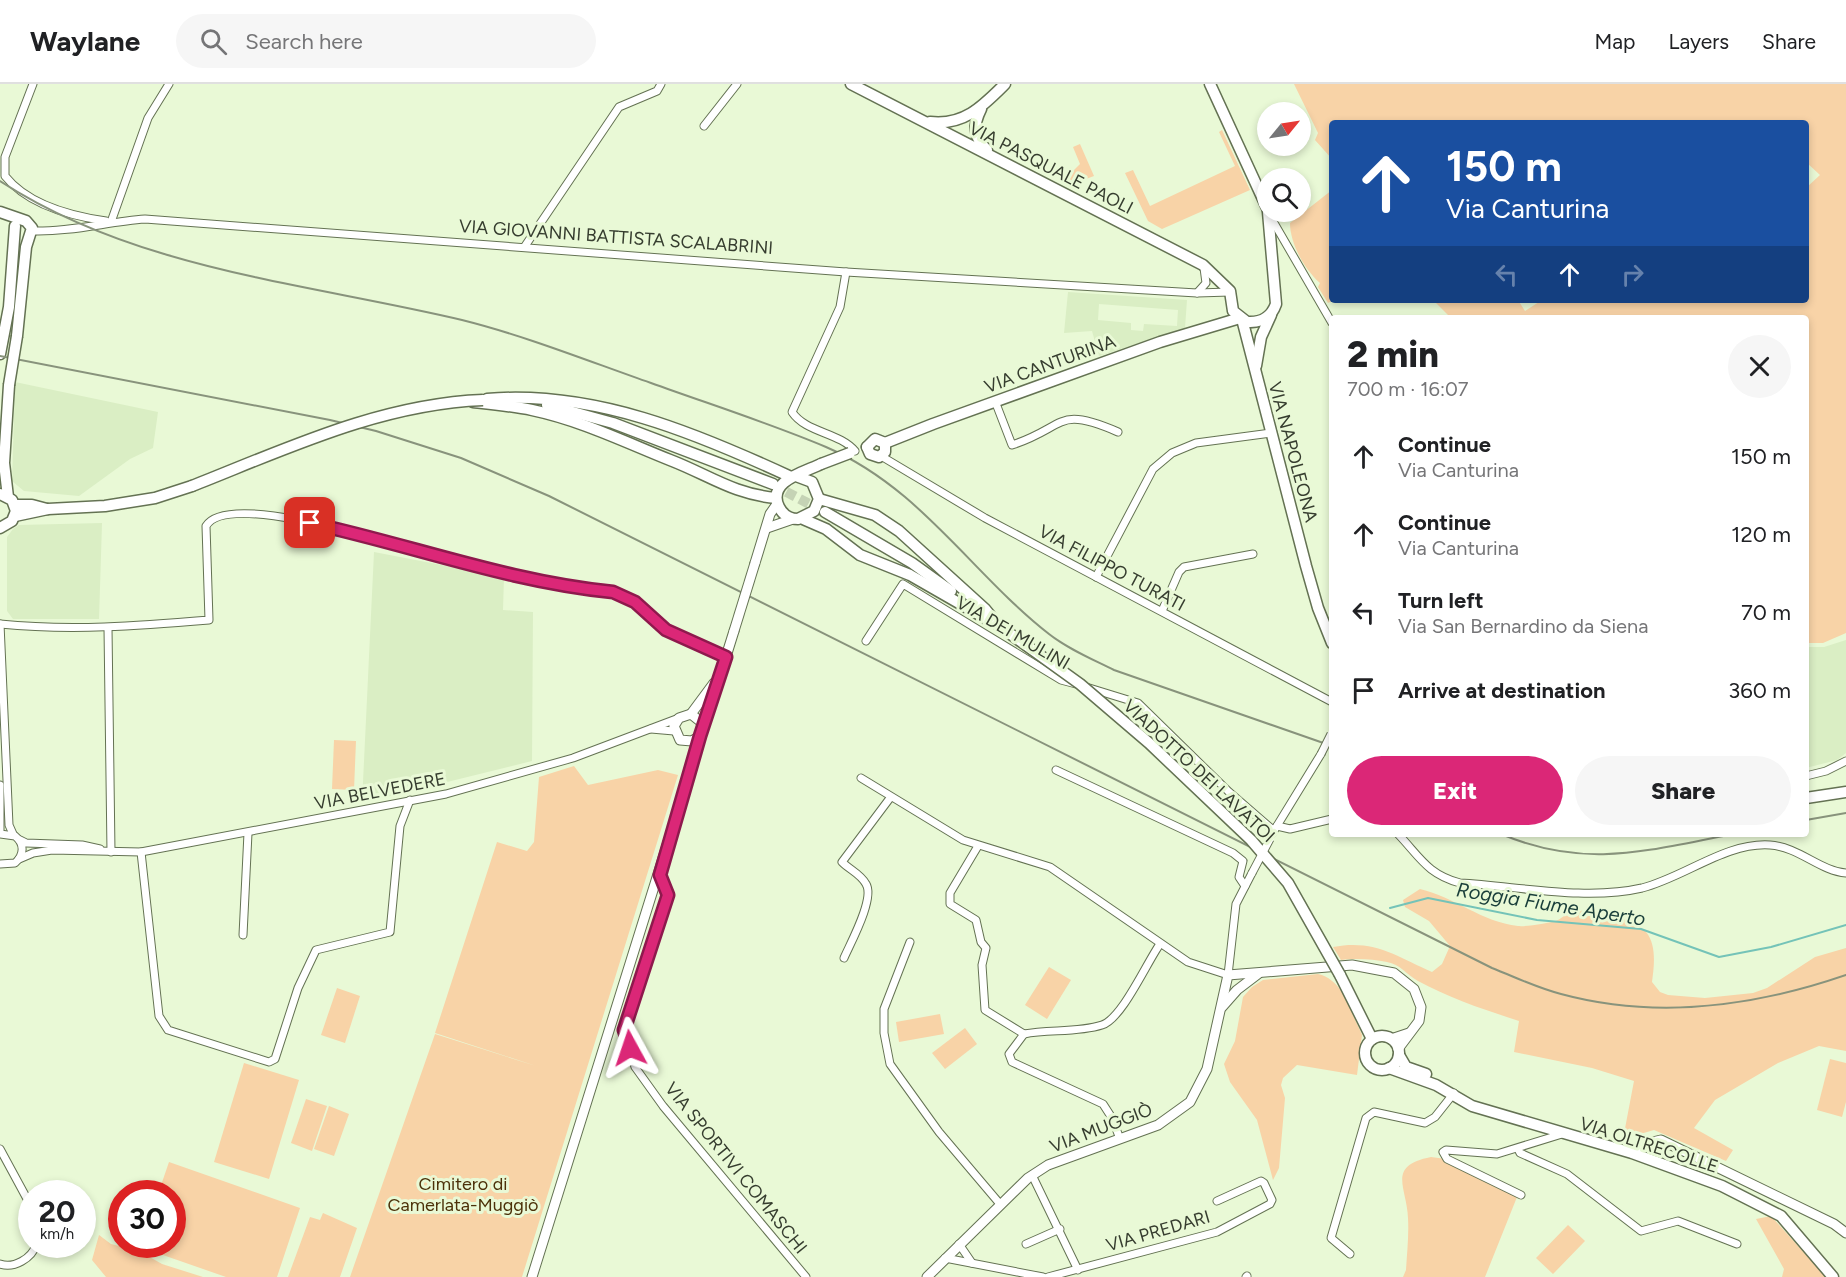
<!DOCTYPE html>
<meta charset="utf-8">
<style>
:root{--surface:#fff;--page:#f6f6f6;--text:#202124;--muted:#757577;--line:#e0e0e0;--accent:#db2777}
body{margin:0;font-family:Figtree,sans-serif;background:var(--page);color:var(--text);height:100vh;display:flex;flex-direction:column;font-size:22px;white-space:nowrap}
*{box-sizing:border-box;margin:0}
p{font-size:20px;color:var(--muted)}
.icon{flex:none;width:33px;height:33px;fill:none;stroke:currentColor;stroke-width:2;stroke-linecap:round;stroke-linejoin:round}
.map{position:relative;flex:1;overflow:hidden}
.side{position:absolute;left:1329px;top:231px;width:480px;height:522px;display:flex;flex-direction:column;background:var(--surface);border-radius:6px;box-shadow:0 3px 9px #0003}
.side>*{flex:none}
.top-card{position:absolute;left:1329px;top:36px;width:480px;height:183px;border-radius:6px;box-shadow:0 3px 9px #0003;background:#1a4fa0;color:#fff;overflow:hidden}
.needle{width:39px;rotate:60deg}
.controls{position:absolute;left:1257px;top:18px;display:grid;gap:12px}
.controls a{display:grid;place-items:center;width:54px;height:54px;border-radius:50%;background:var(--surface);box-shadow:0 3px 9px #0003;font-size:30px}
.speed{position:absolute;left:18px;top:1096px;display:flex;gap:12px;font-size:30px;font-weight:700;text-align:center}
.speed>*{display:grid;place-content:center;width:78px;height:78px;border-radius:50%;background:var(--surface);box-shadow:0 3px 9px #0003;line-height:1}
.speed small{font-size:15px;font-weight:400}
.speed .limit{border:9px solid #d22;background:#fff;color:#111}
.pin{position:absolute;display:grid;place-items:center;width:51px;height:51px;color:#fff;margin:-26px;border-radius:12px;box-shadow:0 3px 9px #0006}
.me{position:absolute;width:66px;margin:-33px;rotate:355deg;stroke-linejoin:round;filter:drop-shadow(0 0 4px #0008)}
.turn{display:flex;align-items:center;gap:21px;height:126px;padding:0 18px;font-size:27px}
.turn .icon{width:78px;height:78px;stroke-width:2.5}
.turn b{display:block;font-size:42px;line-height:51px}
.lanes{display:flex;align-items:center;height:57px;padding:0 18px;background:#0003;justify-content:center;gap:30px;direction:ltr}
.lanes .off{opacity:.35}
.round{display:grid;place-items:center;flex:none;width:63px;height:63px;border-radius:32px;background:var(--page)}
.headline{display:flex;align-items:center;justify-content:space-between;height:102px;padding:0 18px}
h1{font-size:36px;font-weight:800;line-height:45px}
.action{display:flex;gap:12px;margin-top:auto;padding:12px 18px}
.action a{flex:1;height:69px;border-radius:36px;background:var(--accent);color:#fff;font-size:24px;font-weight:800;line-height:69px;text-align:center}
.action a+a{background:var(--page);color:var(--text)}
ul{padding:0;list-style:none}
li{display:flex;align-items:center;gap:18px;height:78px;padding:0 18px}
li div{flex:1}
li b{display:block;font-size:22px}
li em{font-style:normal}
header{display:flex;align-items:center;gap:36px;box-sizing:border-box;height:84px;padding:0 30px;background:var(--surface);border-bottom:2px solid var(--line)}
header strong{font-size:28px}
nav{display:flex;gap:33px;margin-inline-start:auto;font-size:21px}
.search{width:420px;height:54px;background:var(--page);display:flex;align-items:center;gap:15px;box-sizing:border-box;padding:0 21px;border-radius:33px;color:var(--muted);font-size:22px}
.map>svg:first-child{display:block}
</style>
<header>
<strong>Waylane</strong>
<div class="search"><svg class="icon" aria-label="search" viewBox="0 0 24 24"><circle cx="10" cy="10" r="6"/><path d="M15 15l6 6"/></svg>Search here</div>
<nav><a>Map</a><a>Layers</a><a>Share</a></nav>
</header>
<div class="map">
<svg width="1846" height="1193" viewBox="0 0 1846 1193">
<rect width="100%" height="100%" fill="#e9f9d6"/>
<g fill="#daeec4" fill-rule="evenodd">
<path d="M 1068,208 L 1187,216 L 1185,244 L 1099,272 L 1092,247 L 1064,249 ZM 1099,220 L 1178,226 L 1177,242 L 1144,240 L 1143,247 L 1131,246 L 1131,239 L 1098,236 Z"/>
<path d="M 15,298 L 158,328 L 153,364 L 130,375 L 79,412 L 24,407 L 12,397 Z"/>
<path d="M 102,439 L 99,535 L 13,535 L 7,527 L 7,453 L 13,445 L 19,441 Z"/>
<path d="M 374,468 L 504,493 L 503,526 L 533,528 L 532,677 L 362,719 Z"/>
<path d="M 1846,556 L 1846,669 L 1837,676 L 1806,684 L 1806,563 L 1824,563 Z"/>
</g>
<g fill="#f8d3a7">
<path d="M 1294,0 L 1846,0 L 1846,549 L 1823,559 L 1806,559 L 1806,234 L 1451,234 L 1433,216 L 1518,216 L 1525,227 L 1542,216 L 1806,216 L 1806,104 L 1820,91 L 1806,78 L 1806,39 L 1332,39 L 1332,75 L 1315,56 L 1318,49 Z"/>
<path d="M 1222,46 L 1250,106 L 1162,145 L 1148,137 L 1125,89 L 1133,86 L 1150,122 L 1235,82 L 1219,48 Z"/>
<path d="M 1080,60 L 1094,92 L 1078,98 L 1075,103 L 1068,99 L 1070,96 L 1066,94 L 1080,80 L 1073,63 Z"/>
<path d="M 1332,106 L 1334,216 L 1328,219 L 1318,203 L 1320,199 C 1304,185 1290,159 1290,139 Z"/>
<path d="M 334,656 L 356,657 L 354,706 L 332,705 Z"/>
<path d="M 574,682 L 588,701 L 658,686 L 678,691 L 522,1193 L 350,1193 L 435,950 L 536,982 L 435,949 L 497,758 L 527,767 L 534,758 L 539,693 Z"/>
<path d="M 1420,805 C 1454,813 1482,838 1518,842 C 1525,843 1551,839 1558,836 C 1562,834 1565,830 1570,829 C 1589,821 1633,833 1646,848 C 1657,861 1654,883 1652,898 L 1660,908 L 1668,911 L 1705,914 L 1753,909 L 1767,904 L 1815,873 L 1846,864 L 1846,967 L 1819,962 L 1778,979 L 1715,1016 L 1694,1044 L 1733,1066 L 1726,1077 L 1654,1046 L 1623,1055 L 1634,997 L 1592,984 L 1514,968 L 1519,937 C 1485,926 1449,914 1418,897 C 1407,891 1400,880 1387,878 C 1373,875 1355,874 1341,876 L 1333,863 C 1374,855 1396,872 1432,888 L 1442,880 L 1450,862 L 1429,837 L 1405,823 L 1403,816 Z"/>
<path d="M 1049,883 L 1071,896 L 1047,935 L 1025,921 Z"/>
<path d="M 1318,890 C 1343,896 1349,924 1359,944 L 1362,951 L 1357,991 L 1297,981 L 1283,994 L 1281,1001 L 1285,1014 L 1279,1084 L 1273,1096 L 1257,1036 L 1230,998 L 1224,980 L 1235,957 L 1243,913 L 1252,903 L 1263,896 Z"/>
<path d="M 337,904 L 360,912 L 345,959 L 321,951 Z"/>
<path d="M 940,930 L 944,950 L 899,958 L 896,938 Z"/>
<path d="M 965,944 L 977,960 L 945,985 L 932,969 Z"/>
<path d="M 1830,975 L 1846,979 L 1846,1018 L 1842,1033 L 1817,1026 Z"/>
<path d="M 244,979 L 299,996 L 269,1095 L 214,1078 Z"/>
<path d="M 306,1015 L 327,1022 L 312,1067 L 291,1059 Z"/>
<path d="M 329,1022 L 349,1030 L 334,1072 L 314,1065 Z"/>
<path d="M 1431,1073 L 1453,1076 L 1517,1113 L 1485,1193 L 1403,1193 L 1406,1186 C 1407,1169 1409,1151 1408,1134 C 1407,1103 1386,1082 1431,1073 Z"/>
<path d="M 169,1078 L 300,1124 L 277,1193 L 226,1193 L 140,1163 L 172,1161 L 172,1110 L 158,1110 Z"/>
<path d="M 323,1129 L 357,1144 L 340,1193 L 288,1193 L 310,1133 L 320,1136 Z"/>
<path d="M 1771,1132 L 1826,1193 L 1782,1193 L 1784,1185 L 1756,1135 Z"/>
<path d="M 1568,1141 L 1585,1157 L 1553,1190 L 1536,1174 Z"/>
<path d="M 99,1151 L 111,1160 L 139,1167 L 162,1180 L 203,1193 L 106,1193 L 92,1176 Z"/>
</g>
<g fill="none" stroke-linecap="round" stroke-linejoin="round">
<path stroke="#74c3b8" stroke-width="2" d="M 1390,824 L 1428,814 L 1537,836 L 1641,845 L 1719,873 L 1771,863 L 1846,841"/>
<path stroke="#c5d3b5" stroke-width="10" stroke-dasharray="10 5" stroke-linecap="butt" d="M 773,401 L 823,427"/>
<g stroke="#647253" stroke-width="9">
<g id="street">
<path d="M 33,0 L 5,73 L 5,92 C 28,121 71,132 106,137"/>
<path d="M 704,42 L 737,0"/>
<path d="M 1270,132 L 1332,239"/>
<path d="M 111,138 L 148,34 L 169,0"/>
<path d="M 33,147 C 71,148 107,138 145,135 L 846,188 L 1197,209 L 1230,208"/>
<path d="M 525,162 L 619,23 L 657,7 L 661,0"/>
<path d="M 846,188 L 840,223 L 792,328 C 806,349 839,348 855,367"/>
<path d="M 1197,209 L 1206,199 L 1204,184"/>
<path d="M 995,317 L 1012,361 C 1067,343 1055,321 1118,348"/>
<path d="M 881,372 L 985,434 L 1332,618"/>
<path d="M 1096,493 L 1153,385 L 1172,369 L 1196,359 L 1271,349"/>
<path d="M 1162,527 L 1179,488 L 1184,483 L 1253,470"/>
<path d="M 0,540 C 70,547 139,542 209,536 L 206,442 C 229,403 413,467 452,477 C 504,490 560,503 613,508 L 635,518 L 666,546 L 726,573"/>
<path d="M 0,540 L 9,741 L 13,750"/>
<path d="M 108,544 L 111,768"/>
<path d="M 866,557 L 903,500 L 1061,596 L 1076,600"/>
<path d="M 1086,603 L 1138,619 L 1229,708 L 1273,746"/>
<path d="M 651,645 L 674,647"/>
<path d="M 1056,686 L 1233,769 L 1243,777 L 1239,793 L 1245,802"/>
<path d="M 1806,692 L 1826,687 L 1846,677"/>
<path d="M 861,694 L 963,756 L 1050,783 L 1188,878 L 1228,891 L 1236,820 L 1252,789"/>
<path d="M 0,701 L 0,746"/>
<path d="M 1277,742 L 1290,745 L 1332,735"/>
<path d="M 0,750 L 15,752 C 25,760 24,771 15,779 L 0,780"/>
<path d="M 1272,750 L 1321,670"/>
<path d="M 1398,750 C 1420,773 1427,790 1460,799 C 1517,802 1586,817 1642,804 C 1685,793 1726,758 1770,761 C 1799,763 1820,787 1846,789"/>
<path d="M 20,756 L 26,759 L 82,761 L 100,765"/>
<path d="M 978,762 L 950,809 L 950,820 L 976,836 L 981,858 L 986,864 L 982,881 L 985,926 L 1024,950"/>
<path d="M 141,768 L 159,932 L 168,946 L 269,978 L 275,975 L 298,904 L 316,866 L 390,848 L 400,742 L 410,716"/>
<path d="M 19,775 L 33,769 L 52,766 L 141,768 L 446,710 L 573,674 L 679,634"/>
<path d="M 660,791 L 668,811 L 624,946 L 635,983 L 663,1022 L 806,1193"/>
<path d="M 243,851 L 248,749"/>
<path d="M 910,858 L 884,925 L 884,949 L 890,980 L 939,1048 L 1000,1120"/>
<path d="M 844,874 C 851,858 875,814 866,800 C 861,790 850,786 842,778 L 890,714"/>
<path d="M 1120,1055 L 1112,1034 L 1103,1020 L 1012,978 L 1009,970 L 1024,950 C 1049,945 1077,949 1102,941 C 1122,935 1147,878 1160,860"/>
<path d="M 0,1065 L 32,1124"/>
<path d="M 1518,1065 L 1520,1069 L 1567,1090 L 1641,1147 L 1678,1137 L 1737,1160"/>
<path d="M 1032,1091 L 1078,1186"/>
<path d="M 1521,1111 L 1447,1075 L 1443,1068 L 1446,1066 L 1497,1070 L 1562,1050"/>
<path d="M 959,1160 L 972,1179"/>
<path d="M 1026,1160 L 1060,1145"/>
<path d="M 1350,1170 L 1331,1154 L 1366,1034 L 1374,1028 L 1425,1039 L 1435,1033 L 1454,1009"/>
<path d="M 945,1174 L 1043,1193"/>
<path d="M 0,1180 C 14,1185 32,1174 36,1161"/>
<path d="M 1048,1193 L 1217,1148 L 1270,1120 L 1272,1116 L 1264,1099 L 1261,1097 L 1217,1117"/>
<path d="M 1246,1193 L 1247,1192"/>
</g>
</g>
<g stroke="#647253" stroke-width="11">
<g id="secondary">
<path d="M 767,444 L 793,435"/>
<path d="M 755,479 L 770,430 L 777,420"/>
<path d="M 691,630 L 714,599"/>
<path d="M 700,652 L 692,657 L 680,656 L 674,642 L 679,634 L 691,630 L 701,638 L 702,645"/>
<path d="M 1222,923 L 1237,906 L 1258,890"/>
<path d="M 1391,955 L 1409,949"/>
<path d="M 1632,1069 L 1644,1060 L 1661,1056 L 1834,1140 L 1846,1149"/>
<path d="M 532,1193 C 600,978 668,763 734,547"/>
<path d="M 927,1193 L 1028,1094 L 1048,1081 L 1158,1041 L 1190,1018 L 1207,985 L 1228,891 L 1352,881 L 1394,889 L 1414,905 L 1421,923 L 1419,937 L 1398,965"/>
</g>
</g>
<g stroke="#647253" stroke-width="13">
<g id="primary">
<path d="M 851,0 L 1203,181 L 1230,207 L 1233,227 L 1247,238 C 1261,239 1271,234 1276,220 L 1268,128"/>
<path d="M 1210,0 L 1268,126"/>
<path d="M 981,25 C 973,41 973,53 987,66"/>
<path d="M 930,38 C 964,42 983,22 1005,0"/>
<path d="M 0,128 L 26,137 L 32,144 L 26,163 L 17,252"/>
<path d="M 1242,235 L 1306,482 L 1318,524 L 1332,559"/>
<path d="M 0,270 L 9,223 L 15,142"/>
<path d="M 1256,282 L 1261,253 L 1271,231"/>
<path d="M 487,315 C 594,306 696,349 791,393"/>
<path d="M 473,318 C 492,320 513,322 532,326 C 580,336 625,358 670,376 C 709,391 733,410 776,414"/>
<path d="M 547,321 L 613,339 L 773,400"/>
<path d="M 885,359 L 933,340 L 1160,258 L 1240,234"/>
<path d="M 867,363 L 870,370 L 879,373 L 885,368 L 885,359"/>
<path d="M 867,363 L 875,355 L 885,359"/>
<path d="M 796,392 L 812,398 L 819,415 L 814,427 L 798,435 C 789,435 783,431 779,423 C 766,397 805,388 821,380"/>
<path d="M 0,410 L 12,416 L 16,427 L 12,437 L 0,444"/>
<path d="M 8,413 L 4,379 L 9,301"/>
<path d="M 819,415 L 875,431 L 899,447 L 985,525 L 998,541"/>
<path d="M 15,421 L 32,421 L 47,425"/>
<path d="M 825,428 L 912,479 L 951,507"/>
<path d="M 15,432 L 48,425 L 105,422 L 155,414 L 192,402"/>
<path d="M 803,435 L 826,445 L 860,471 L 910,491 L 992,538"/>
<path d="M 1806,714 L 1846,708"/>
<path d="M 1340,891 L 1372,955"/>
<circle cx="1382" cy="969" r="17"/>
<path d="M 1399,971 L 1406,983 L 1426,990"/>
<path d="M 1389,984 L 1436,1001 L 1472,1022 L 1632,1069 L 1722,1102 L 1781,1132 L 1833,1193"/>
</g>
</g>
<use href="#street" stroke="#fff" stroke-width="7"/>
<use href="#secondary" stroke="#fff" stroke-width="9"/>
<use href="#primary" stroke="#fff" stroke-width="10"/>
<g stroke="#88937c" stroke-width="2">
<path d="M 0,97 C 137,186 306,199 462,236 C 526,252 588,277 651,299 C 709,320 769,339 826,363 C 921,404 971,489 1049,550 C 1068,565 1092,575 1114,586 L 1332,662"/>
<path d="M 0,272 L 330,336 L 376,347 L 461,374 L 549,412 L 1492,884 C 1515,893 1537,904 1561,910 C 1657,936 1753,923 1846,891"/>
<path d="M 1806,736 L 1846,729"/>
<path d="M 1501,750 C 1587,786 1648,766 1734,750"/>
</g>
<g stroke="#647253" stroke-width="9" stroke-linecap="butt">
<g id="street-bridge">
<path d="M 1321,670 L 1331,650"/>
<path d="M 1252,789 L 1270,755"/>
</g>
</g>
<g stroke="#647253" stroke-width="11" stroke-linecap="butt">
<path id="secondary-bridge" d="M 734,547 L 755,479"/>
</g>
<g stroke="#647253" stroke-width="13" stroke-linecap="butt">
<g id="primary-bridge">
<path d="M 9,301 L 17,252"/>
<path d="M 821,380 L 850,369"/>
<path d="M 192,402 C 286,365 380,320 483,316"/>
<path d="M 998,541 L 1080,600 L 1149,659 L 1251,756 L 1288,799 L 1340,891"/>
</g>
</g>
<use href="#street-bridge" stroke="#fff" stroke-width="7"/>
<use href="#secondary-bridge" stroke="#fff" stroke-width="9"/>
<use href="#primary-bridge" stroke="#fff" stroke-width="10"/>
</g>
<g fill="none" stroke-linecap="round" stroke-linejoin="round">
<g stroke="#8e194d" stroke-width="15">
<path id="route" d="M 310,439 C 411,461 510,498 613,508 L 635,518 L 666,546 L 726,573 L 700,652 L 660,791 L 668,811 L 624,946 L 630,964"/>
</g>
<use href="#route" stroke="#db2777" stroke-width="10"/>
</g>
<g text-anchor="middle" stroke-width="6" stroke-linejoin="round" paint-order="stroke">
<g font-size="18" fill="#363d2f" stroke="#e9f9d6">
<text transform="translate(1051 84) rotate(27)" y="6">VIA PASQUALE PAOLI</text>
<text transform="translate(616 153) rotate(4)" y="6">VIA GIOVANNI BATTISTA SCALABRINI</text>
<text transform="translate(1050 280) rotate(-20)" y="6">VIA CANTURINA</text>
<text transform="translate(1293 368) rotate(75)" y="6">VIA NAPOLEONA</text>
<text transform="translate(1112 484) rotate(28)" y="6">VIA FILIPPO TURATI</text>
<text transform="translate(1013 549) rotate(30)" y="6">VIA DEI MULINI</text>
<text transform="translate(1199 687) rotate(43)" y="6">VIADOTTO DEI LAVATOI</text>
<text transform="translate(380 707) rotate(-11)" y="6">VIA BELVEDERE</text>
<text transform="translate(1101 1044) rotate(-21)" y="6">VIA MUGGIÒ</text>
<text transform="translate(1649 1061) rotate(18)" y="6">VIA OLTRECOLLE</text>
<text transform="translate(736 1084) rotate(51)" y="6">VIA SPORTIVI COMASCHI</text>
<text transform="translate(1158 1147) rotate(-16)" y="6">VIA PREDARI</text>
</g>
<g font-size="18" fill="#4c3109" stroke="#e9f9d6">
<text x="463" y="1106">Cimitero di<tspan x="463" dy="21">Camerlata-Muggiò</tspan></text>
</g>
<g font-size="20" font-style="italic" fill="#193e3a" stroke="#e9f9d6">
<text transform="translate(1551 820) rotate(9)" y="7">Roggia Fiume Aperto</text>
</g>
</g>
</svg>
<div class="controls">
<a><svg class="needle" viewBox="-14 -14 28 28"><path d="M0-13l5 13h-10z" fill="#e53935"/><path d="M0 13l5-13h-10z" fill="#757577"/></svg></a>
<a><svg class="icon" aria-label="search" viewBox="0 0 24 24"><circle cx="10" cy="10" r="6"/><path d="M15 15l6 6"/></svg></a>
</div>
<div class="speed"><div>20<small>km/h</small></div><div class="limit">30</div></div>
<div class="pin" style="left:310px;top:439px;background:#d93025"><svg class="icon" aria-label="arrive" viewBox="0 0 24 24"><path d="M6 21V4h12l-3 4 3 4H6"/></svg></div>
<svg class="me" style="left:630px;top:964px" viewBox="-20 -20 40 40"><path d="M0-17L14 15 0 8-14 15z" fill="#db2777" stroke="#fff" stroke-width="4"/></svg>
<div class="top-card">
<div class="turn"><svg class="icon" aria-label="ahead" viewBox="0 0 24 24"><path d="M12 20V5M6 11l6-6 6 6"/></svg><div><b>150 m</b>Via Canturina</div></div>
<div class="lanes"><svg class="icon off" aria-label="left" viewBox="0 0 24 24"><path d="M17 20v-9H6M10 6l-5 5 5 5"/></svg><svg class="icon" aria-label="ahead" viewBox="0 0 24 24"><path d="M12 20V5M6 11l6-6 6 6"/></svg><svg class="icon off" aria-label="right" viewBox="0 0 24 24"><path d="M7 20v-9h11M14 6l5 5-5 5"/></svg></div>
</div>
<section class="side">
<div class="headline"><div><h1>2 min</h1><p>700 m · 16:07</p></div><a class="round"><svg class="icon" aria-label="close" viewBox="0 0 24 24"><path d="M6 6l12 12M18 6L6 18"/></svg></a></div>
<ul>
<li><svg class="icon" aria-label="ahead" viewBox="0 0 24 24"><path d="M12 20V5M6 11l6-6 6 6"/></svg><div><b>Continue</b><p>Via Canturina</p></div><em>150 m</em></li>
<li><svg class="icon" aria-label="ahead" viewBox="0 0 24 24"><path d="M12 20V5M6 11l6-6 6 6"/></svg><div><b>Continue</b><p>Via Canturina</p></div><em>120 m</em></li>
<li><svg class="icon" aria-label="left" viewBox="0 0 24 24"><path d="M17 20v-9H6M10 6l-5 5 5 5"/></svg><div><b>Turn left</b><p>Via San Bernardino da Siena</p></div><em>70 m</em></li>
<li><svg class="icon" aria-label="arrive" viewBox="0 0 24 24"><path d="M6 21V4h12l-3 4 3 4H6"/></svg><div><b>Arrive at destination</b></div><em>360 m</em></li>
</ul>
<div class="action"><a>Exit</a><a>Share</a></div>
</section>
</div>
